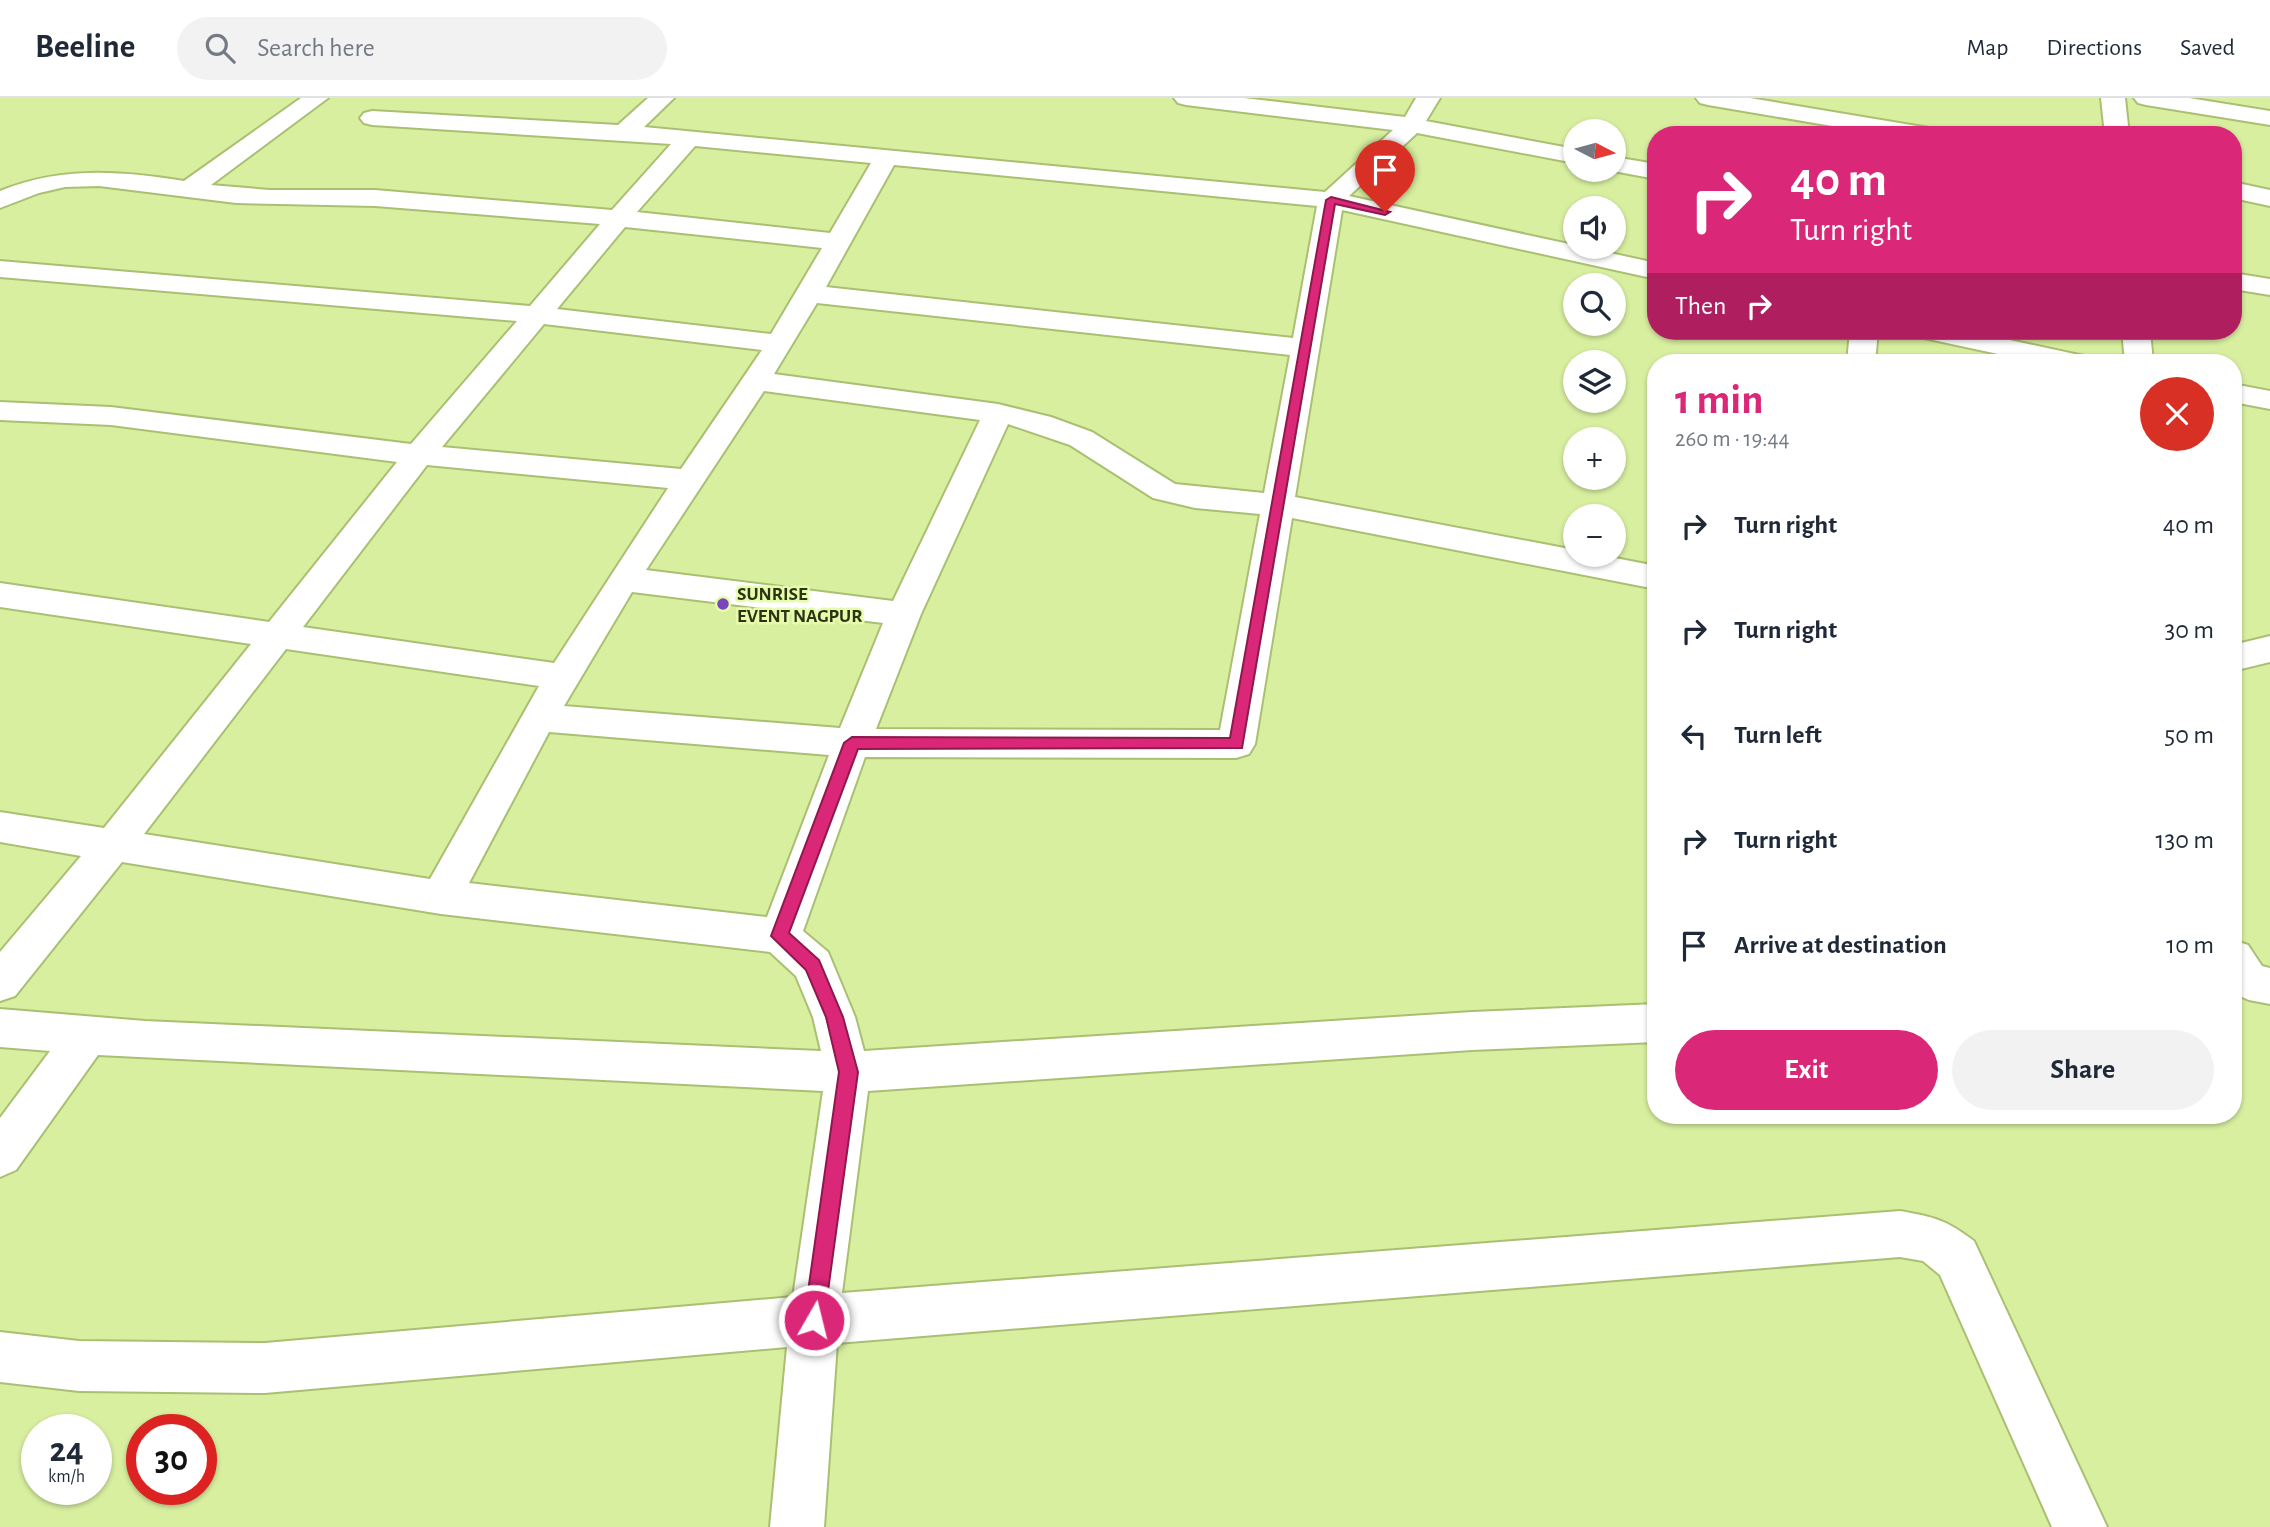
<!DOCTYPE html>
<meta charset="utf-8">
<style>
:root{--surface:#fff;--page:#f2f2f3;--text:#1f2937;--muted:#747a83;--line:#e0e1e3;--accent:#db2777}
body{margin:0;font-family:"Alegreya Sans",sans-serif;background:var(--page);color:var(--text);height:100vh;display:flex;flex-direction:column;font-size:26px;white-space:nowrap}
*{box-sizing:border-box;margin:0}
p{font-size:23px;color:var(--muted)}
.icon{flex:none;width:38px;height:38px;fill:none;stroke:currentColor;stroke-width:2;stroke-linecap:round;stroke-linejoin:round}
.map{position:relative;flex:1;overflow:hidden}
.panel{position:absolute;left:1647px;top:256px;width:595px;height:770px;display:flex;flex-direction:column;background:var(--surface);border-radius:28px;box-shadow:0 2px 5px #0004}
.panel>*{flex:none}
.top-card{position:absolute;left:1647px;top:28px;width:595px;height:214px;border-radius:28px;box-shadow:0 2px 5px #0004;background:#db2777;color:#fff;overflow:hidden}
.needle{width:46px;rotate:96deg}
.fabs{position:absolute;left:1563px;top:21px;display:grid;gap:14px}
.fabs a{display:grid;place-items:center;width:63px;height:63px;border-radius:50%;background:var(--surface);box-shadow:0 2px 5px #0004;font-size:35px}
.speed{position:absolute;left:21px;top:1316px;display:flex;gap:14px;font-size:35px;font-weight:700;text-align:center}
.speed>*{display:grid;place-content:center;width:91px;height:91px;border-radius:50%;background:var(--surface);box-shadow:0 2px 5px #0004;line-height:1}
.speed small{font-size:18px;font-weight:400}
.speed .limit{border:10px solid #d22;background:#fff;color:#111}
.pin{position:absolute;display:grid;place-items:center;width:60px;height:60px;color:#fff;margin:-72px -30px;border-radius:50% 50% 50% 0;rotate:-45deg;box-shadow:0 0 7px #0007}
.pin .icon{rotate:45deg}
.me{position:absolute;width:77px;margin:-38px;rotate:8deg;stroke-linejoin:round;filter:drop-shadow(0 0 5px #0008)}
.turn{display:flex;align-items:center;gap:24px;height:147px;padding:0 28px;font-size:32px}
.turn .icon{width:91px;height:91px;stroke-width:2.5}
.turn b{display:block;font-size:49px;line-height:60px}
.then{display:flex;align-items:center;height:66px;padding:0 28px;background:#0003;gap:14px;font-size:26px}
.round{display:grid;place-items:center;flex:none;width:74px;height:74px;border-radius:37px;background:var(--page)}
.head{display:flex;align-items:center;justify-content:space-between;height:119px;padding:0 28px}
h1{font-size:42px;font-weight:600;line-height:52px;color:var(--accent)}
.button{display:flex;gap:14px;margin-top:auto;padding:14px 28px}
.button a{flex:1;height:80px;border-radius:42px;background:var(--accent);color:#fff;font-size:28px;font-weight:600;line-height:80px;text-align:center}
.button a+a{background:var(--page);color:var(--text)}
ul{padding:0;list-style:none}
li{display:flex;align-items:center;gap:21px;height:105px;padding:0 28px}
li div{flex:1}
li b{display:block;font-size:26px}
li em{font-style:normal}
header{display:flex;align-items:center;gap:42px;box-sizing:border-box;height:98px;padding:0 35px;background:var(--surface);border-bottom:2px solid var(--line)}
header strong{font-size:33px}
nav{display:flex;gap:38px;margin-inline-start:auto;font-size:24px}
.search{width:490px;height:63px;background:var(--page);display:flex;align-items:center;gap:18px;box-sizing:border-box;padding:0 24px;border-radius:38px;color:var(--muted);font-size:26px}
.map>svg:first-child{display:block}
</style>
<header>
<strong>Beeline</strong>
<div class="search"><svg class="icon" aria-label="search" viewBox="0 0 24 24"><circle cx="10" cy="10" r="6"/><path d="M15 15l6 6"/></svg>Search here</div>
<nav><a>Map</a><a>Directions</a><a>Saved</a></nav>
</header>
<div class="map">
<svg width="2270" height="1429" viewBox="0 0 2270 1429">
<rect width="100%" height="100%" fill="#d8efa0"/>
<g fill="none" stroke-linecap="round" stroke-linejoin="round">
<g stroke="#aabf72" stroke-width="4">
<g id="minor">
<path d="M 301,0 L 328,0 L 211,87 L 270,92 L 375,92 L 612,112 L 671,46 L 372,27 L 364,25 L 360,20 L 364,15 L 372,13 L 618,27 L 648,0 L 674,0 L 644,29 L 1325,94 L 1393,32 L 1186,7 L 1178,5 L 1174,0 L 1244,0 L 1405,19 L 1416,0 L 1440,0 L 1426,23 L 1575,51 L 1575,65 L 1417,35 L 1349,98 L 1656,165 L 1656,181 L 1342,112 L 1295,399 L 1575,452 L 1575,457 L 1600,457 L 1656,468 L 1656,491 L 1292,420 L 1255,646 L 1249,656 L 1236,660 L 865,659 L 803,833 L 828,854 L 855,919 L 864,953 L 1472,914 L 1656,906 L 1656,944 L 1472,952 L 868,993 L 842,1195 L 1900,1113 C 1935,1119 1946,1122 1974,1143 L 2107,1429 L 2052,1429 L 1940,1177 L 1923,1163 L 1900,1159 L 837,1245 L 824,1429 L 770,1429 L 787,1249 L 265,1295 L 79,1293 L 0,1284 L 0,1234 L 79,1243 L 265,1245 L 793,1199 L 823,993 L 98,957 L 16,1072 L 0,1079 L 0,1020 L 50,953 L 0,949 L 0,911 L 145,923 L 821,953 L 813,919 L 796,878 L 770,854 L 441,816 L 122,764 L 15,898 L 0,903 L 0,854 L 81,758 L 0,744 L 0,714 L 104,730 L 251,546 L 0,509 L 0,485 L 269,524 L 397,364 L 111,327 L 0,322 L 0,304 L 111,309 L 411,346 L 517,223 L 0,179 L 0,163 L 530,208 L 600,126 L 375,108 L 236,105 L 99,88 L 65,89 L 39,95 L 0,110 L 0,93 C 61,68 120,73 184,83 ZM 695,48 L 871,65 L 830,135 L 637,114 ZM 894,67 L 1317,108 L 1293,240 L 826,189 ZM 625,129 L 822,150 L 771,236 L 557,211 ZM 817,205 L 1290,257 L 1264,395 L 1175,386 L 1092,334 L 1051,319 L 998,306 L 774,276 ZM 544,226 L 762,252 L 681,371 L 442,349 ZM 764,293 L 980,322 L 893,503 L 646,472 ZM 1008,326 L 1070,347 L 1153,400 L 1195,410 L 1260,416 L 1220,632 L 876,631 L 921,516 ZM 427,367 L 668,390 L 554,565 L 303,529 ZM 632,494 L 883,525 L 840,630 L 564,608 ZM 286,551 L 539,588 L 430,781 L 144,736 ZM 549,634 L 829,657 L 767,819 L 469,785 Z"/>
<path d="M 1696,0 L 1750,0 L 1929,30 L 1937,32 L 1941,37 L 1885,37 L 1708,7 L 1700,5 Z"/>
<path d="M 2101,0 L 2125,0 L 2129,37 L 2105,37 Z"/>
<path d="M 2134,0 L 2189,0 L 2270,13 L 2270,27 L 2146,7 L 2138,5 Z"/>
<path d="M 1614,59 L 1656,66 L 1656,81 L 1608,72 L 1614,72 Z"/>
<path d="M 2233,84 L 2270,92 L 2270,108 L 2233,100 Z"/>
<path d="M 2233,175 L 2270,181 L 2270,197 L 2233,191 Z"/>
<path d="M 1850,233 L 1878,233 L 1875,264 L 1847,264 Z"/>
<path d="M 1915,233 L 1968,233 L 2084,258 L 2088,264 L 2035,264 L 1919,239 Z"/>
<path d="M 2122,233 L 2150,233 L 2153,264 L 2125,264 Z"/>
<path d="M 2233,286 L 2270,293 L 2270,311 L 2233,304 Z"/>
<path d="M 2270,538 L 2270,564 L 2233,573 L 2233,547 Z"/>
<path d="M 2233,842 L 2248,847 L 2262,868 L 2270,870 L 2270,906 L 2249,902 L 2233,895 Z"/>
</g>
</g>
<use href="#minor" fill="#fff" fill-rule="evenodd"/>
</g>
<path fill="#db2777" stroke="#8e194d" stroke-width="2" d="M 1331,99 L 1390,114 L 1385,117 L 1335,106 L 1242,650 L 858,651 L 789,835 L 819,862 L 843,919 L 858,974 L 824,1222 L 821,1229 L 814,1232 L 807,1229 L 804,1222 L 839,974 L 826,919 L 806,872 L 771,838 L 844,645 L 852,639 L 1230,640 L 1326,102 Z"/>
<circle fill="#7b44bb" stroke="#e5fcac" stroke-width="2.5" cx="723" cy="506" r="7"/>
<g text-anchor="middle" stroke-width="5" stroke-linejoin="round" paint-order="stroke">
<g font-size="19" font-weight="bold" fill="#2c3414" stroke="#e5fcac" text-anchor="start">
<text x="737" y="502">SUNRISE<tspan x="737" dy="22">EVENT NAGPUR</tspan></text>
</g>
</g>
</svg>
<div class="fabs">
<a><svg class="needle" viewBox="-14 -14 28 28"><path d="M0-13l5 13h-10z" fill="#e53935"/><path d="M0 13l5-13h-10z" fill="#747a83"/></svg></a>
<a><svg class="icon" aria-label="sound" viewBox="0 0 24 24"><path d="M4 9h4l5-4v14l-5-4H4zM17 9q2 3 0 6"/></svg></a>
<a><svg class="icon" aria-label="search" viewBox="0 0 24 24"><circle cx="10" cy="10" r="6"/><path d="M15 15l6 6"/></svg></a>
<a><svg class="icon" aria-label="layers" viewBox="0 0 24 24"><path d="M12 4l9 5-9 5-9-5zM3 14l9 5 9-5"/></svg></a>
<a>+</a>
<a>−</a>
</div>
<div class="speed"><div>24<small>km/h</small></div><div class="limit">30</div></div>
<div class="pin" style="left:1385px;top:114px;background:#d93025"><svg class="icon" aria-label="arrive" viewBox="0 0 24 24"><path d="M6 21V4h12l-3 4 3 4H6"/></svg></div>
<svg class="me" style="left:814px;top:1222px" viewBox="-20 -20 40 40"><circle r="17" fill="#db2777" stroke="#fff" stroke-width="3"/><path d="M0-11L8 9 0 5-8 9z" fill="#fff"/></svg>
<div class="top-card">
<div class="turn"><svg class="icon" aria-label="right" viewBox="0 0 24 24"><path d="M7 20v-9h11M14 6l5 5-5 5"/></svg><div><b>40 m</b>Turn right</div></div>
<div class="then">Then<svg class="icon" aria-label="right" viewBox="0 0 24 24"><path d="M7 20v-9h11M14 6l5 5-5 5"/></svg></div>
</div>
<section class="panel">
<div class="head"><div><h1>1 min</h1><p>260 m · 19:44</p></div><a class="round" style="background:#d93025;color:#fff"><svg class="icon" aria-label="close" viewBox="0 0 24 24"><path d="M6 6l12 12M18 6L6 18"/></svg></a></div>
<ul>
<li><svg class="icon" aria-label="right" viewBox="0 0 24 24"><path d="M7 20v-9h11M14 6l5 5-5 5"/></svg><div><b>Turn right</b></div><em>40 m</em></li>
<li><svg class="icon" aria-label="right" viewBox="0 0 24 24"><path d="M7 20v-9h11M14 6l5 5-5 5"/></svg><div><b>Turn right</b></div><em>30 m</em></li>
<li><svg class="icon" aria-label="left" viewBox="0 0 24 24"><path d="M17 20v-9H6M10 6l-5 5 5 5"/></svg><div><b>Turn left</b></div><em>50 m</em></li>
<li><svg class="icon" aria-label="right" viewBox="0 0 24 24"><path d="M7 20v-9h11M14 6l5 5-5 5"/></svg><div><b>Turn right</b></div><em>130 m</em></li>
<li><svg class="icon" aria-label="arrive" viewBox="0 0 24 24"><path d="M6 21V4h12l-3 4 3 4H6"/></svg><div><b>Arrive at destination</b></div><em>10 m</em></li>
</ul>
<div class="button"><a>Exit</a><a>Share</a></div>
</section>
</div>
